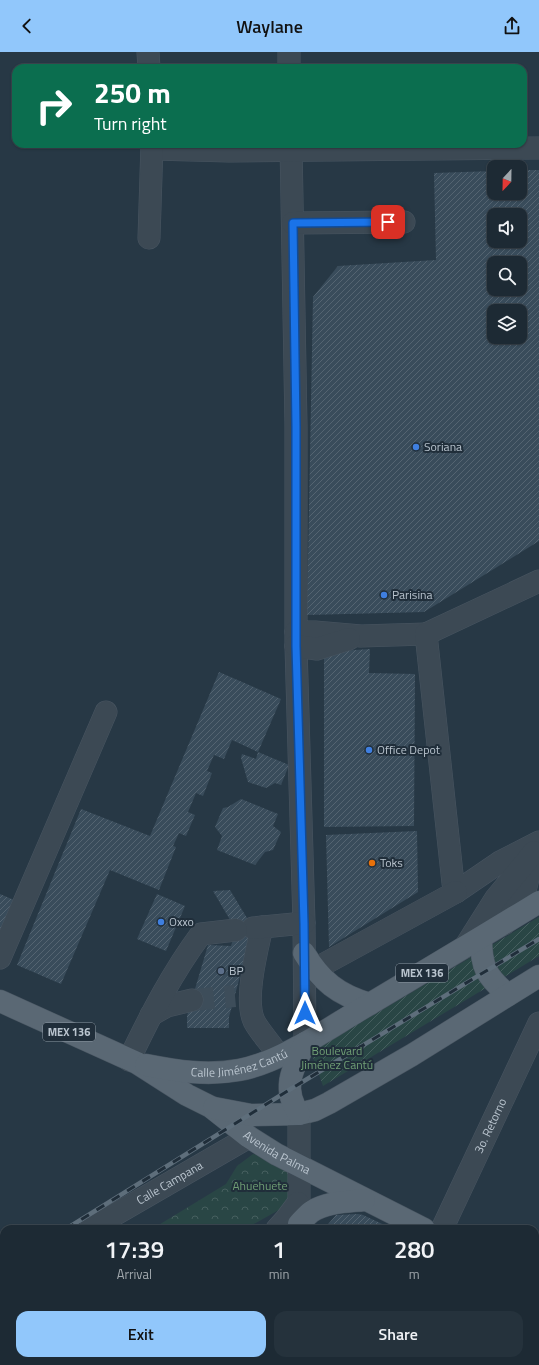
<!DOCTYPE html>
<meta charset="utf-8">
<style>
:root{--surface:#1d2a34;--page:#25323c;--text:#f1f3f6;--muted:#a0a7ac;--line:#3b464f;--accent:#91c7fb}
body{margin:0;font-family:"Titillium Web",sans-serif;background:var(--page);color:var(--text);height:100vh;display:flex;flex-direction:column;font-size:15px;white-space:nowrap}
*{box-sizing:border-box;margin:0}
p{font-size:13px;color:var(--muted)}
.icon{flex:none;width:22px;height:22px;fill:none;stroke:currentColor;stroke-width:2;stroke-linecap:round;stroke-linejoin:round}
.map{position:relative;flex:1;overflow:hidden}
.side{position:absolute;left:0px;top:1173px;width:539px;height:140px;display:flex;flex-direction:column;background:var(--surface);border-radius:12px 12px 0 0;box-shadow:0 1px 3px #0004,0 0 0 1px var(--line)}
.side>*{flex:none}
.guide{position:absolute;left:12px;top:12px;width:515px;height:84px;border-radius:12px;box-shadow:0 1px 3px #0004,0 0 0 1px var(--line);background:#0b6e4f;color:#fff;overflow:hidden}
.needle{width:26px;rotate:202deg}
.fabs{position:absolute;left:487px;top:108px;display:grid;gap:8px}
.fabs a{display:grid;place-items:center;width:40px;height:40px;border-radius:8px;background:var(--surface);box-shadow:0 1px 3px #0004,0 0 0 1px var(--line);font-size:20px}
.pin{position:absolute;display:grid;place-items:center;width:34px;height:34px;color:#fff;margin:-17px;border-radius:8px;box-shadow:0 2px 6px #0006}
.me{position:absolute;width:44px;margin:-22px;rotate:0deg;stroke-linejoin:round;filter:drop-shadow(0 0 3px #0008)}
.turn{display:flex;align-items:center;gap:14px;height:84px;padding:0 16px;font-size:18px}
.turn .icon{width:52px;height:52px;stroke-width:2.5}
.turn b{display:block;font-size:28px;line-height:34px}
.eta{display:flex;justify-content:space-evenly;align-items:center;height:68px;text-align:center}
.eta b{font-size:24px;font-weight:600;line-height:28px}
.button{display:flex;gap:8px;margin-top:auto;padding:8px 16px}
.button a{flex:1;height:46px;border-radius:12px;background:var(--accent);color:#111;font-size:16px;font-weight:600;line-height:46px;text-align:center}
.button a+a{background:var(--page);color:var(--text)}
header{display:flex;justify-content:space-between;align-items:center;height:52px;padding:0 16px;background:var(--accent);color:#111;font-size:18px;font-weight:600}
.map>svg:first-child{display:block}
</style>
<header><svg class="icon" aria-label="back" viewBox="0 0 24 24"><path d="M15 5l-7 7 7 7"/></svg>Waylane<svg class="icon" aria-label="share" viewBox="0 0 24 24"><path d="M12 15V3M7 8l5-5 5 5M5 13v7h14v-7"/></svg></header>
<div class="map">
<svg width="539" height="1313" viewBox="0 0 539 1313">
<defs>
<pattern id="park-crowns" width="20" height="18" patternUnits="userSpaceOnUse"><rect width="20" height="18" fill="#294645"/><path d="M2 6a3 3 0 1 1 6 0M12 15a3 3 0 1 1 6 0" fill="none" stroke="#465f5f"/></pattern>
<pattern id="garden-furrows" width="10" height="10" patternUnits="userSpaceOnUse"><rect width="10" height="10" fill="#294645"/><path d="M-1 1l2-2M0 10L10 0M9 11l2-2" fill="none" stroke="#465f5f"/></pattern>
<pattern id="building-hatch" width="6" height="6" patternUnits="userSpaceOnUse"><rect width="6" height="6" fill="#394c5b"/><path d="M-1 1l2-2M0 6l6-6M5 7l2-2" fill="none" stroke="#546471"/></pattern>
</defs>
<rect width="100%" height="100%" fill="#273845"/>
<path fill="url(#park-crowns)" d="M 253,1102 L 276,1107 L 288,1120 L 292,1139 L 286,1154 L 245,1177 L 152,1177 L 226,1132 L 237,1114 Z"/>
<path fill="url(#garden-furrows)" d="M 539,865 L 539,904 L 323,1034 L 311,1000 Z"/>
<g fill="url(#building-hatch)" fill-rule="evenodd">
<path d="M 520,118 L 539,118 L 539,489 L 424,560 L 307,563 L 313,245 L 338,214 L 436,208 L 434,121 L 494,119 L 494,141 L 520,141 ZM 494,163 L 520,163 L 520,189 L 494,189 ZM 494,211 L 520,211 L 520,237 L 494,237 ZM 494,259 L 520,259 L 520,285 L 494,285 Z"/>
<path d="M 370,597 L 369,621 L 415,622 L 414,774 L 324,775 L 324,600 Z"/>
<path d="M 219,620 L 281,647 L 258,700 L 289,713 L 281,733 L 275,731 L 266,736 L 248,730 L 241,706 L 242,702 L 256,707 L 258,700 L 232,688 L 224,707 L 214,703 L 207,719 L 212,721 L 203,744 L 196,741 L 188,760 L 195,763 L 186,784 L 179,781 L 173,794 L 176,795 L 159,838 L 110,818 L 61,932 L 17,913 L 81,757 L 150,784 Z"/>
<path d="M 241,747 L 278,762 L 273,774 L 281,780 L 273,798 L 265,800 L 255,813 L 217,798 L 222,784 L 215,775 L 223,756 L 228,755 Z"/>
<path d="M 417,779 L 418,840 L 329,895 L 326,783 Z"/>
<path d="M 230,838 L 253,876 L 229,965 L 229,976 L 187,976 L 187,964 L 208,893 L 231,894 L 236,878 L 213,839 Z"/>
<path d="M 0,842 L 14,848 L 0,881 Z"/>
<path d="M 157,842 L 185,854 L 166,899 L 137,887 Z"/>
<path d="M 358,1162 L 363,1163 L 393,1177 L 324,1177 L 336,1163 Z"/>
</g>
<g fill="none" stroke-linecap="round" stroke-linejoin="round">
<path stroke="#3d4d5a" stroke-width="22" stroke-dasharray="22 11" stroke-linecap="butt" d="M 192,948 L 235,944"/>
<g stroke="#485561" stroke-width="23">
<g id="minor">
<path d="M 148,0 L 149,16"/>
<path d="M 289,0 L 289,16"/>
<path d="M 291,92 L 296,374 L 296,594 L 304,871 L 305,991"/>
<path d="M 153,97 L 229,99 L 539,96"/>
<path d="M 293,171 L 404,170"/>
<path d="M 149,186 L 152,92"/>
<path d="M 296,580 L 315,580 L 361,584 L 426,582"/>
<path d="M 296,594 L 317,597 L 349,587"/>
<path d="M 539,790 L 500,810 L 456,840 L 453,831 L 426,582 L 539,529"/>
<path d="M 504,872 L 526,835 L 533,805"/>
<path d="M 262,875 C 257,898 244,947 254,969 C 259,979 272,993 279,1004"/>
<path d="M 253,876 L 304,871"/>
<path d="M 465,895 L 496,846 L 534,800"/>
<path d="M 0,906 L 106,660"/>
<path d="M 315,917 L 456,840"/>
<path d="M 151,963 L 167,954 L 192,948"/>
<path d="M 129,1008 C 150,964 172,921 201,882 L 236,878"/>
<path d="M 299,1062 L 299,1177"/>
<path id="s1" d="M 90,1177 L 249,1085"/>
<path d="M 277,1177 L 286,1167 L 298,1151"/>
<path id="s2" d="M 442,1177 L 539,971"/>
<path d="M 0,1229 L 4,1227"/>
<path d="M 299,1309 L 299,1313"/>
<path d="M 68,1313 L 75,1309"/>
</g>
</g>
<g stroke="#485561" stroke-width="23">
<g id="major">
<path d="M 481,886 C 481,915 486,924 508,943"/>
<path d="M 304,901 C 321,929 338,943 370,952"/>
<path id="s3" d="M 0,949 L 137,1011 L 187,1043 L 211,1055 L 249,1085 L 276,1102 L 424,1177"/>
<path id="s4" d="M 146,1013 C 177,1019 207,1024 239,1018 C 278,1011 323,980 358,959 C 418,923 479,887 539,850"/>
<path d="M 214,1056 L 251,1063 L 299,1062 L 315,1058 L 329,1051 L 412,1003 L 539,924"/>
<path d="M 299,1062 C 281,1036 293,1016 305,991"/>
<path d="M 299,1172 C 303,1168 307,1163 311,1160 C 327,1150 346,1150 364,1148"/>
<path d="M 535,1232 L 539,1234"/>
</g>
</g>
<use href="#minor" stroke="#3c4954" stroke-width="22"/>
<use href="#major" stroke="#5a6874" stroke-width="22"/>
<g stroke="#5e6e7b" stroke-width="4.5">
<g id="rail">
<path d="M 66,1177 L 289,1038 L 539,887"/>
<path d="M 0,1218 L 4,1215"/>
</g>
</g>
<use href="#rail" stroke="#202e3a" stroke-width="3" stroke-dasharray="9" stroke-linecap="butt"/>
</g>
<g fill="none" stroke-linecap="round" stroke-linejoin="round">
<g stroke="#114b97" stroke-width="10">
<path id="route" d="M 305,961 L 304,871 L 296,594 L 296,374 L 293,171 L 388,170"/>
</g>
<use href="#route" stroke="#1a73e8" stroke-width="7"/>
</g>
<g fill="#3f7fe0" stroke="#202e3a" stroke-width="1.5">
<circle cx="416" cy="395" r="4"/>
<circle cx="384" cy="543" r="4"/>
<circle cx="369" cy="698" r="4"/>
<circle cx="161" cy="870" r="4"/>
</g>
<circle fill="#e8710a" stroke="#202e3a" stroke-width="1.5" cx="372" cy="811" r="4"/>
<circle fill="#5c6f8a" stroke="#202e3a" stroke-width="1.5" cx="221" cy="919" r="4"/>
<g text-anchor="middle" stroke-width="4" stroke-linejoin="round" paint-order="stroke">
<g fill="#202e3a" stroke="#8b97a2" stroke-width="1">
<rect x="396" y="912" width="52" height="18" rx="3"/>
<rect x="43" y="971" width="52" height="18" rx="3"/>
</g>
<g font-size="11" font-weight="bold" fill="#b9c4ce">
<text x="422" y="925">MEX 136</text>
<text x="69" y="984">MEX 136</text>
</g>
<g font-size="12" fill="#b9c4ce" stroke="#202e3a" text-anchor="start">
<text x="424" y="399">Soriana</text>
<text x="392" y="547">Parisina</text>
<text x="377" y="702">Office Depot</text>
<text x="380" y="815">Toks</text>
<text x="169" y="874">Oxxo</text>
<text x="229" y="923">BP</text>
</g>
<g font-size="12" fill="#709f75" stroke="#202e3a">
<text x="337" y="1003">Boulevard<tspan x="337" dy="14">Jiménez Cantú</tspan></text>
<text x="260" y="1138">Ahuehuete</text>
</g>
<g font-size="12" fill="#b9c4ce" stroke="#202e3a">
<text dy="4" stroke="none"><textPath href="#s4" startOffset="95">Calle Jiménez Cantú</textPath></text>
<text dy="4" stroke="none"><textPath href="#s2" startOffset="114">3o. Retorno</textPath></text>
<text dy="4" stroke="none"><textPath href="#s3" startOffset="317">Avenida Palma</textPath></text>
<text dy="4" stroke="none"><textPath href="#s1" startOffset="92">Calle Campana</textPath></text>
</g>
</g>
</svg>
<div class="fabs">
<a><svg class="needle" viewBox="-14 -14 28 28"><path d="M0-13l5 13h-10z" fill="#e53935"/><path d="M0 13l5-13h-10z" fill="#a0a7ac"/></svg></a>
<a><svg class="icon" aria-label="sound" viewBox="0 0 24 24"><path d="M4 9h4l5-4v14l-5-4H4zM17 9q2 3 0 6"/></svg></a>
<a><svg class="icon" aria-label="search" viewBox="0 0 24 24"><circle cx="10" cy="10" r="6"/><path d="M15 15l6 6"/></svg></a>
<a><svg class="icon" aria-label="layers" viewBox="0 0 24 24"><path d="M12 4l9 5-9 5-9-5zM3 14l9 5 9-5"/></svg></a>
</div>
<div class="pin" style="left:388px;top:170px;background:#d93025"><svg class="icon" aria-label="arrive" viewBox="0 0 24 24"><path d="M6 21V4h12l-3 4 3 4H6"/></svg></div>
<svg class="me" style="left:305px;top:961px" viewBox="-20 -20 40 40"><path d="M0-17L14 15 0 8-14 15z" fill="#1a73e8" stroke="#fff" stroke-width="4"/></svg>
<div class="guide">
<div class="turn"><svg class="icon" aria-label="right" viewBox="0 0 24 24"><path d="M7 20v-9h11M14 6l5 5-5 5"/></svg><div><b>250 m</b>Turn right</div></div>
</div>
<section class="side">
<div class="eta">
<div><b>17:39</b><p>Arrival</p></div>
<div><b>1</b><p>min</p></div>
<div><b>280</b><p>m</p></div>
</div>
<div class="button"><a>Exit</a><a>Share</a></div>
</section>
</div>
